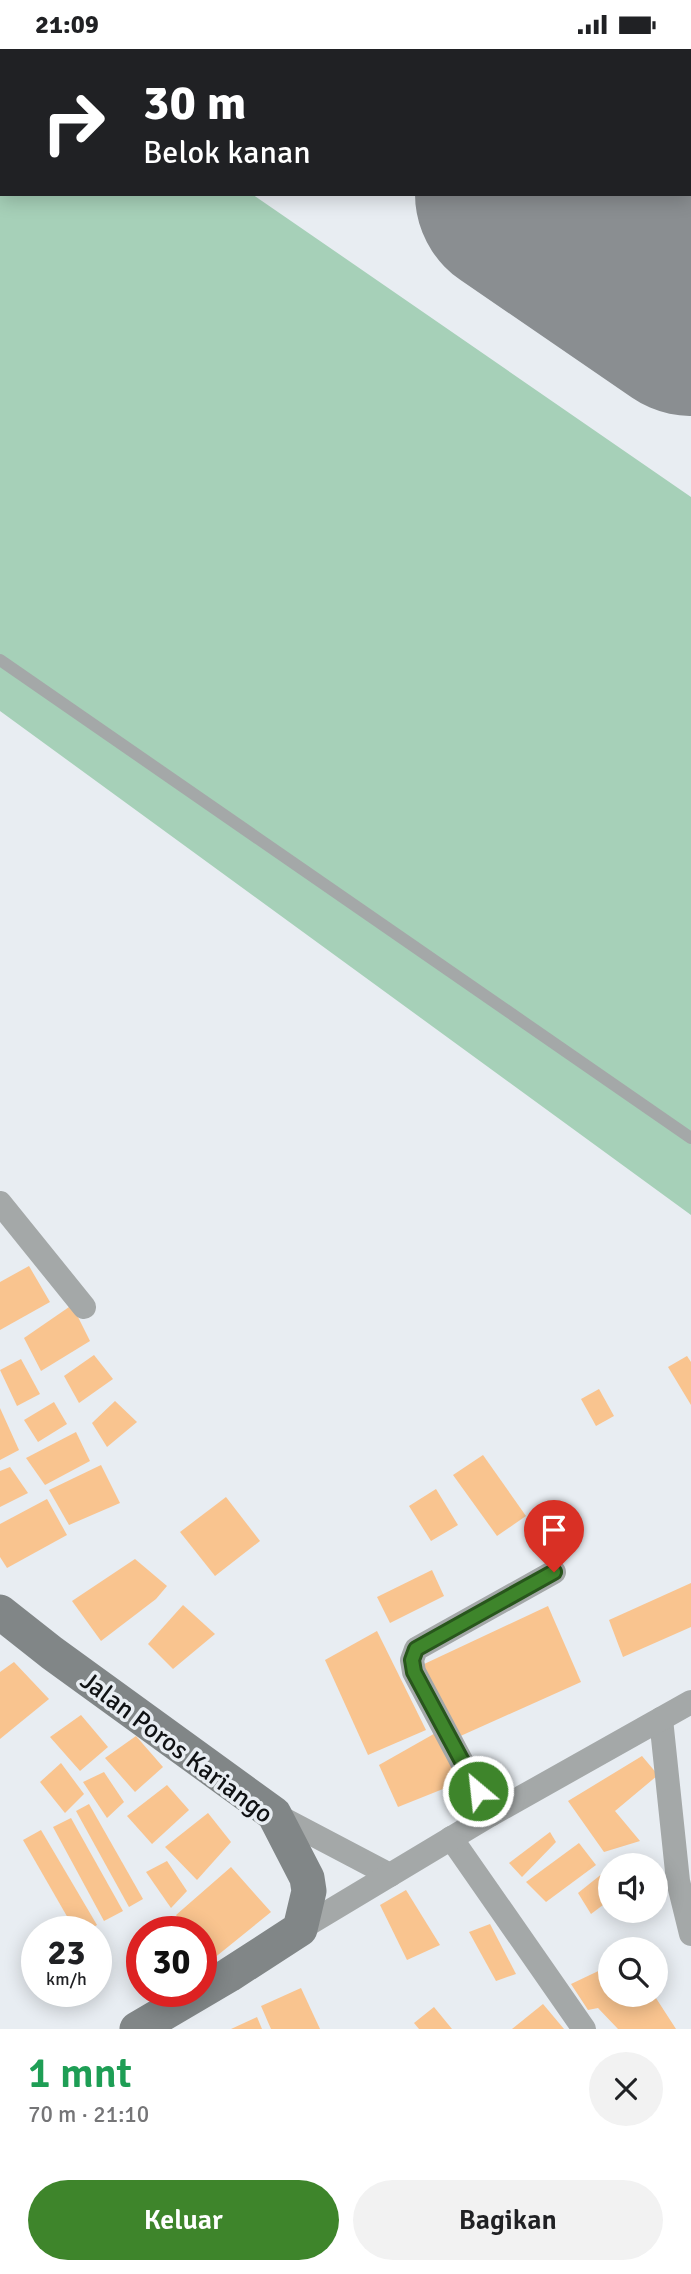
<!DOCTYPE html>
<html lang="id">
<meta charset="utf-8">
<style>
:root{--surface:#fff;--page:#f2f2f2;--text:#202124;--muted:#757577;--accent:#3e852b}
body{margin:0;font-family:Signika,sans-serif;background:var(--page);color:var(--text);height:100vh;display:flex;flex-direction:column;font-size:26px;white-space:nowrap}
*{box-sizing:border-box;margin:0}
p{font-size:23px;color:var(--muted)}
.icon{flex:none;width:38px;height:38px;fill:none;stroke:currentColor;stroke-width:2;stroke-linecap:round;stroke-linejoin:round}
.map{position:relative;height:1980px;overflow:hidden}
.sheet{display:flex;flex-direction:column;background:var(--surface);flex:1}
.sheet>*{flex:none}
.top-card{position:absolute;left:0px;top:0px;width:691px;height:147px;box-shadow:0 4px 18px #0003;background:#202124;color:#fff;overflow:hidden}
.fabs{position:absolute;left:598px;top:1804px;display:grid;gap:14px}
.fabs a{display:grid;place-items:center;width:70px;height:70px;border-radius:50%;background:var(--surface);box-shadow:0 4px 18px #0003;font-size:35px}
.speed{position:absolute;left:21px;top:1867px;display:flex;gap:14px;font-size:35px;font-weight:700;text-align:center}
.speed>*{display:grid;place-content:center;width:91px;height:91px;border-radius:50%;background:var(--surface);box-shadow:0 4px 18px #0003;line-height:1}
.speed small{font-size:18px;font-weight:400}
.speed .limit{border:10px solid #d22;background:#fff;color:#111}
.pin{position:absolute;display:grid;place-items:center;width:60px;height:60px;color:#fff;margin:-72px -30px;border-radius:50% 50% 50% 0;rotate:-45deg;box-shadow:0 0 7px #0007}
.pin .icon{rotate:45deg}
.me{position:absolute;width:77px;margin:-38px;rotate:332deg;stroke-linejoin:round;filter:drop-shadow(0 0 5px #0008)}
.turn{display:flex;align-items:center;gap:24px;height:147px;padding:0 28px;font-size:32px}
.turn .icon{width:91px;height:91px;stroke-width:2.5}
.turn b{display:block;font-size:49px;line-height:60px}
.round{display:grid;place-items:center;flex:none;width:74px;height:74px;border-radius:37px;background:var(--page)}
.headline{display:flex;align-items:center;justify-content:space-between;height:119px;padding:0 28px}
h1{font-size:42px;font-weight:600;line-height:52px;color:#1e9e55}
.primary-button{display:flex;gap:14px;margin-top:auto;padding:14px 28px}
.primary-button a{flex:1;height:80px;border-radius:42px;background:var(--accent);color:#fff;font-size:28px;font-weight:600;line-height:80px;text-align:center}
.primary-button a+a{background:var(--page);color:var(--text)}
.status{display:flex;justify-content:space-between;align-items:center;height:49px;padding:0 35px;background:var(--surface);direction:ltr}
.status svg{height:19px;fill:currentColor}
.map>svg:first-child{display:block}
</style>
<div class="status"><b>21:09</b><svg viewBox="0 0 49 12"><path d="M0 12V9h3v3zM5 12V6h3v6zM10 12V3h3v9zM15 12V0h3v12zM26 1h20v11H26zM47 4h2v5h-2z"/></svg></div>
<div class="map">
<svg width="691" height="1980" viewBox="0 0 691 1980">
<rect width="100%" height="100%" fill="#e8edf2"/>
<g fill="#a6d0b8">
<path d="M 0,0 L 43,2 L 2,2 L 2,145 L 252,145 L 691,448 L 691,1166 L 0,662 Z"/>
<path d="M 525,0 L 691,0 L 691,51 L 690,2 Z"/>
</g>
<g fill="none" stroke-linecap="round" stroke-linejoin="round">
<path stroke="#8a8e91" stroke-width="82" d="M 690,100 L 691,99"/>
<g stroke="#8a8e91" stroke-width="208">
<path d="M 308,0 L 310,2"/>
<path d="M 519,145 L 691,263"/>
</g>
</g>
<g fill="#f9c48f">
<path d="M 29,1217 L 50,1253 L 0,1281 L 0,1233 Z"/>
<path d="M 72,1256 L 90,1292 L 41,1322 L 24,1289 Z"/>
<path d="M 94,1306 L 113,1330 L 79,1354 L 64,1327 Z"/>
<path d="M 687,1307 L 691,1313 L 691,1356 L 668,1318 Z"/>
<path d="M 21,1310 L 40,1345 L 17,1357 L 0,1321 Z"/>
<path d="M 599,1340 L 614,1367 L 596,1377 L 581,1350 Z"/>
<path d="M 115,1352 L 137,1373 L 107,1398 L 92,1374 Z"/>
<path d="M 54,1353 L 67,1375 L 38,1393 L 24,1371 Z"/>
<path d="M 0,1359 L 19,1401 L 0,1411 Z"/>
<path d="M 76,1383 L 90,1412 L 45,1436 L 26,1409 Z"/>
<path d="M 483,1406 L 526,1467 L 497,1487 L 453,1426 Z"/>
<path d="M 101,1416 L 120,1454 L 69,1476 L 49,1441 Z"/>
<path d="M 10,1418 L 28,1444 L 0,1458 L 0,1422 Z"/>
<path d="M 436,1440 L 458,1476 L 431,1492 L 409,1457 Z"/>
<path d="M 226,1448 L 260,1492 L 215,1527 L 180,1483 Z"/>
<path d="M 47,1450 L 67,1486 L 7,1519 L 0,1508 L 0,1475 Z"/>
<path d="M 135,1510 L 167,1537 L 156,1550 L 101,1592 L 72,1552 Z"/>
<path d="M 432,1521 L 444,1547 L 390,1574 L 377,1548 Z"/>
<path d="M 691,1534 L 691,1578 L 623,1608 L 609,1571 Z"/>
<path d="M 183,1556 L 215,1585 L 173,1620 L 148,1595 Z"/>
<path d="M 548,1557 L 581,1633 L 456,1689 L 422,1616 Z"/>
<path d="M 377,1582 L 426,1681 L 368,1706 L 325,1611 Z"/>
<path d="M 14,1613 L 49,1650 L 0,1690 L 0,1623 Z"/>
<path d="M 81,1666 L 108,1698 L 80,1722 L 50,1688 Z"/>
<path d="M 439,1682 L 458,1734 L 398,1758 L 379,1716 Z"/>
<path d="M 136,1687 L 163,1718 L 135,1743 L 105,1709 Z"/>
<path d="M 642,1707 L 658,1726 L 615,1762 L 640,1792 L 604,1803 L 568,1752 Z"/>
<path d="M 61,1714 L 84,1745 L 65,1764 L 40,1733 Z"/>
<path d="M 104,1723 L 124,1753 L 107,1769 L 83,1733 Z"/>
<path d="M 167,1736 L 189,1761 L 152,1795 L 127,1767 Z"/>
<path d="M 89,1755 L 143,1850 L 129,1858 L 76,1762 Z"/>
<path d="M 208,1764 L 231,1793 L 197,1831 L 165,1798 Z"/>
<path d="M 71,1769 L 123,1862 L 104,1872 L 53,1778 Z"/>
<path d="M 41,1781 L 97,1876 L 85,1883 L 76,1883 L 23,1791 Z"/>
<path d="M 550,1783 L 556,1793 L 522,1828 L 509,1814 Z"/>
<path d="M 579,1794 L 596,1816 L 546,1853 L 526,1833 Z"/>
<path d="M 167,1812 L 187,1842 L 171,1859 L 146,1823 Z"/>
<path d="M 231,1818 L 271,1863 L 208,1914 L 201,1904 L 201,1883 L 187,1883 L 176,1866 Z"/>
<path d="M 608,1820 L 611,1826 L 611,1850 L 591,1865 L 578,1844 Z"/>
<path d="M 406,1841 L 440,1896 L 407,1911 L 380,1856 Z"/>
<path d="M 490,1875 L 516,1925 L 496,1932 L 469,1883 Z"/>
<path d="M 611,1916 L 611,1946 L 654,1946 L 676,1980 L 618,1980 L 598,1959 L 588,1961 L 571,1935 Z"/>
<path d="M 301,1939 L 320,1980 L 271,1980 L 261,1957 Z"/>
<path d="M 543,1955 L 564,1980 L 512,1980 Z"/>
<path d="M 434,1958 L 452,1980 L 419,1980 L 414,1974 Z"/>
<path d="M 257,1968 L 262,1980 L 231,1980 Z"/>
</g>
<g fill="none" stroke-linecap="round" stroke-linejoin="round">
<path stroke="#a4a8a8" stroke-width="12" d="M 0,611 L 691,1089"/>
<g stroke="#a4a8a8" stroke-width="24">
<path d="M 0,1154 L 84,1258"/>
<path d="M 661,1670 L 678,1832 L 691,1885"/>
<path d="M 274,1765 L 390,1826"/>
<path d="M 490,1766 L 414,1623 L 412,1611 L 416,1600 L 554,1523"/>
<path d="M 451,1789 L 584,1980"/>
<path d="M 300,1880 L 490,1766 L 691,1653"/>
</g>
<path stroke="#818687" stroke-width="35" d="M 0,1563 L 52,1604 L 274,1765 L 307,1829 L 309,1842 L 300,1880 L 229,1926 L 137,1980"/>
</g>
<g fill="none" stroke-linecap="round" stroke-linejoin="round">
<g stroke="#28561c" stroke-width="18">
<path id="route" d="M 478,1742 L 414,1623 L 412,1611 L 416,1600 L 554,1523"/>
</g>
<use href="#route" stroke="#3e852b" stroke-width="12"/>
</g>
<g text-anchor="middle" stroke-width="7" stroke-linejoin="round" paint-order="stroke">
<g font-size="26" fill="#101214" stroke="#e8edf2">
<text transform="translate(177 1698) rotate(37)" y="9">Jalan Poros Kariango</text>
</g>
</g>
</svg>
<div class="fabs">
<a><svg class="icon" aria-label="sound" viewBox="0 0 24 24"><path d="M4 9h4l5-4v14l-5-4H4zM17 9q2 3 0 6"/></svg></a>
<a><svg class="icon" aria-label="search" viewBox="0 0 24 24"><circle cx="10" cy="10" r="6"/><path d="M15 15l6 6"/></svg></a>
</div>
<div class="speed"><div>23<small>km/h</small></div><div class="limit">30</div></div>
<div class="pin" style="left:554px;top:1523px;background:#d93025"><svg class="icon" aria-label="arrive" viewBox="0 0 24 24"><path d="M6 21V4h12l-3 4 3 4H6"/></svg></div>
<svg class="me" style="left:478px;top:1742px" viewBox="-20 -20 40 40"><circle r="17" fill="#3e852b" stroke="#fff" stroke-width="3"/><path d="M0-11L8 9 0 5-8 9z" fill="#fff"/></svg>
<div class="top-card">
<div class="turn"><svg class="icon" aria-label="right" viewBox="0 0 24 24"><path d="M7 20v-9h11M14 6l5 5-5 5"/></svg><div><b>30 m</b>Belok kanan</div></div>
</div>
</div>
<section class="sheet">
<div class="headline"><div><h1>1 mnt</h1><p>70 m · 21:10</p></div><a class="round"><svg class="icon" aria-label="close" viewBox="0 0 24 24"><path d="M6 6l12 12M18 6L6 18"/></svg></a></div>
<div class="primary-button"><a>Keluar</a><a>Bagikan</a></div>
</section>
